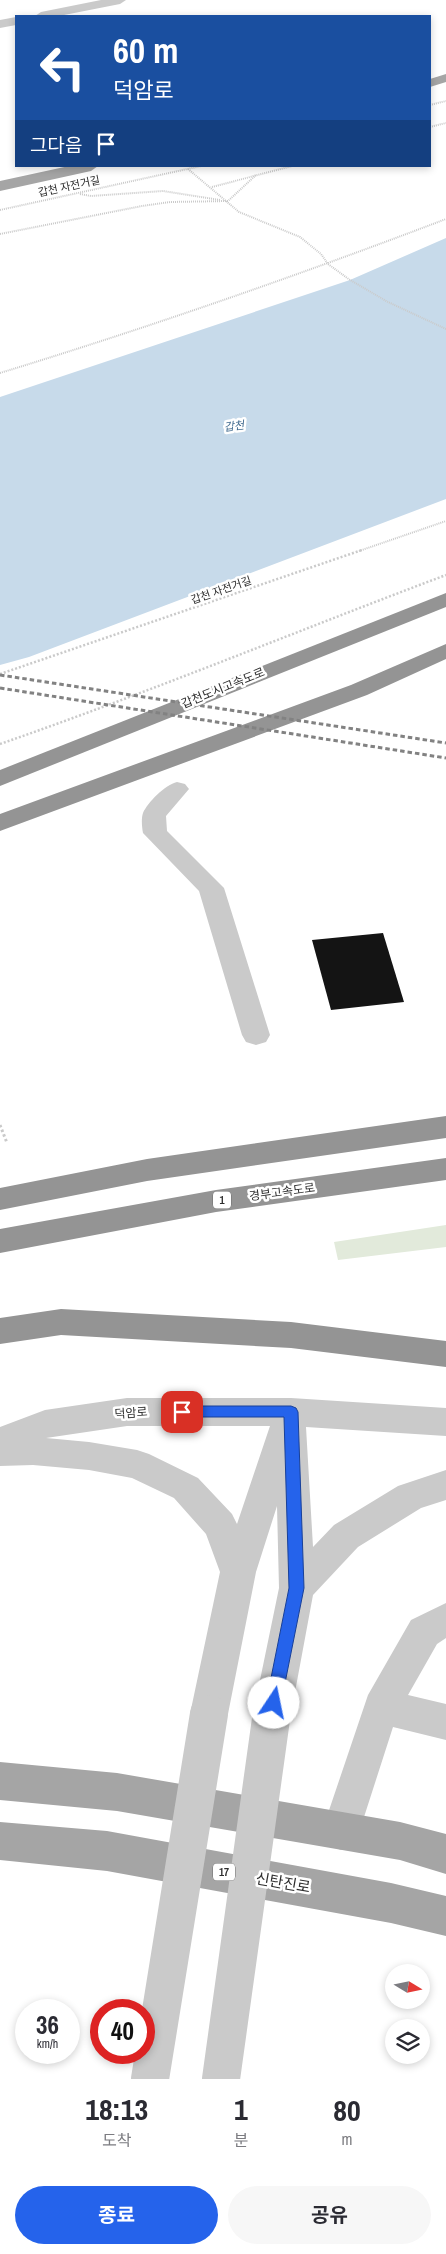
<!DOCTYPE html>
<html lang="ko">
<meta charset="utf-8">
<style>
:root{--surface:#fff;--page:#f7f7f7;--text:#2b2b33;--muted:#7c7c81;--accent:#2563eb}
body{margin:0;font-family:"Archivo Narrow","Noto Sans KR",sans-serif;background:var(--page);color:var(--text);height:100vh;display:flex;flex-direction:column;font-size:19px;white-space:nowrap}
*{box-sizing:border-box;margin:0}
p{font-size:16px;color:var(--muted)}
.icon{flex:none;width:28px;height:28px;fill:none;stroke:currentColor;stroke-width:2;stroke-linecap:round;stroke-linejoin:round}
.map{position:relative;height:2079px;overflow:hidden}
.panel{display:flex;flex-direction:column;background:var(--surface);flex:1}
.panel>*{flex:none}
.guide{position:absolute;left:15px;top:15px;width:416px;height:152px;border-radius:0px;box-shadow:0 2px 8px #0003;background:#1a4fa0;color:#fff;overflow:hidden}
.needle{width:32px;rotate:100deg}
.buttons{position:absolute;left:385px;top:1964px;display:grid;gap:10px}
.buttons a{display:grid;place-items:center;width:45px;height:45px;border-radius:50%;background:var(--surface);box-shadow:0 2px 8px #0003;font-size:25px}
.speed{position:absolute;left:15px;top:1999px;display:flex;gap:10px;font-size:25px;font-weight:700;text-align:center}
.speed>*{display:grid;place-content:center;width:65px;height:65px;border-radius:50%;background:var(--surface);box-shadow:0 2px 8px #0003;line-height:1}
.speed small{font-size:12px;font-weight:400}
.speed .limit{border:8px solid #d22;background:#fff;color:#111}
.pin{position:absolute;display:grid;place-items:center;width:42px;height:42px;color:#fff;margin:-21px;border-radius:10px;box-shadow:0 2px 8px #0006}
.me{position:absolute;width:55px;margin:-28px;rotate:11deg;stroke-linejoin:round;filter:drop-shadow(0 0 4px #0008)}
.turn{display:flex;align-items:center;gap:18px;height:105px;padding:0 15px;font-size:22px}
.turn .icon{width:65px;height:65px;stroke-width:2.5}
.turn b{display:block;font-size:35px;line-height:42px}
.then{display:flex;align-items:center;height:48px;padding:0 15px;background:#0003;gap:10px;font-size:19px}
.eta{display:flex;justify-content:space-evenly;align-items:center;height:85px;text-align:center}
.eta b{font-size:30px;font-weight:700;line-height:35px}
.button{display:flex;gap:10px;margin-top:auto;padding:10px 15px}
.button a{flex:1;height:58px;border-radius:30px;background:var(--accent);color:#fff;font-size:20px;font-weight:700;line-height:58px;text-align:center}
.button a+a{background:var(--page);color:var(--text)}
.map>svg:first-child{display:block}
</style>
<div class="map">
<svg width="446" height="2079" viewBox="0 0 446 2079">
<rect width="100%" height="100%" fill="#fff"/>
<path fill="#e2eadb" d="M 446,1225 L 446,1247 L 338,1260 L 334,1242 Z"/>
<path fill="#c7daea" d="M 446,238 L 446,499 L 29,657 L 0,665 L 0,397 L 350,280 Z"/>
<path fill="#141414" d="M 383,933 L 404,1002 L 331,1010 L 312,940 Z"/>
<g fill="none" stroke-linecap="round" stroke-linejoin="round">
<g stroke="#cacaca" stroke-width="2" stroke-dasharray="1 1" stroke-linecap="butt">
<path d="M 430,105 L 446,101"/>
<path d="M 430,127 L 446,123"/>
<path d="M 188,169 L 239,212 L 300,237 L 321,254 L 328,264 L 350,280 L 388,302 L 446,329"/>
<path d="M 212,187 L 292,166"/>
<path d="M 80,194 L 91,196 L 163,191 L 220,200"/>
<path d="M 0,210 L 201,166"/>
<path d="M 0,234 L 142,206 L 170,202 L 228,201 L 256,175"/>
<path d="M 0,373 C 150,327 299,275 446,219"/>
<path d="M 359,551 L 446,521"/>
</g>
<g stroke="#cacaca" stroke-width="2.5" stroke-dasharray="2 2" stroke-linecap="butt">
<path d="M 0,674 L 362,550"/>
<path d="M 0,744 C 150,692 297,631 446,575"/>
</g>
<path stroke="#cacaca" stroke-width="3" stroke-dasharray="2.5 2.5" stroke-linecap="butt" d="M 0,1125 L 7,1143"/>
<g fill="#cacaca" fill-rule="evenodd">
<path d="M 101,0 L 126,0 L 120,4 L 59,16 L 35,16 L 41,12 Z"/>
<path d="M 16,17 L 16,25 L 0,28 L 0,20 Z"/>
<path d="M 177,782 L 185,784 L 189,789 L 166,816 L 167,831 L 224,888 L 270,1035 L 266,1042 L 256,1045 L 246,1042 L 242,1035 L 199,891 L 143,833 C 142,827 141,819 143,813 C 148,802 165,785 177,782 Z"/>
<path d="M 127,1398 L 291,1398 L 446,1408 L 446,1436 L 306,1427 L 313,1547 L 334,1525 L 398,1486 L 446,1470 L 446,1500 L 421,1508 L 358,1547 L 313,1595 L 290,1719 L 284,1732 L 271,1737 L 258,1732 L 252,1719 L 279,1588 L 277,1506 L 256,1572 L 228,1714 L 222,1727 L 209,1732 L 196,1727 L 190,1714 L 220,1572 L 206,1534 L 174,1498 L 132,1478 L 89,1470 L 33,1465 L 0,1466 L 0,1427 L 45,1410 ZM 127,1426 L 270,1426 L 237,1524 L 232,1514 L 198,1478 L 149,1454 L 137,1450 L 89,1442 L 46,1438 Z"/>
<path d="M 446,1603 L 446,1638 L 437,1644 L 408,1695 L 446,1704 L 446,1740 L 393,1727 L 355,1845 L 341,1850 L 327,1845 L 322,1831 L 368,1695 L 411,1620 Z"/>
</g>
<g fill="#a5a5a5" fill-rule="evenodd">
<path d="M 446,74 L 446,82 L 430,87 L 430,79 Z"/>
<path d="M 69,166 L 98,166 L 91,171 L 0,191 L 0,181 Z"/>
<path d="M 0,1762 L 117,1773 L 400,1822 L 446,1834 L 446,1874 L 400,1860 L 117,1811 L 0,1800 Z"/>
<path d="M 0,1822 L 107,1831 L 391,1883 L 446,1896 L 446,1936 L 391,1923 L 107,1871 L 0,1860 Z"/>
</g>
<g fill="#949494" fill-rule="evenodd">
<path d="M 446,593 L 446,607 L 0,786 L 0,770 Z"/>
<path d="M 446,644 L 446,659 L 367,695 L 0,831 L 0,814 L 351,685 Z"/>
<path d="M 446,1116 L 446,1138 L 147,1181 L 0,1210 L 0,1188 L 147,1159 Z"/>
<path d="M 446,1158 L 446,1180 L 216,1212 L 0,1253 L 0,1229 L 216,1190 Z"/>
<path d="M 61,1309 L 291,1322 L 446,1341 L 446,1367 L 291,1348 L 61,1335 L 0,1344 L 0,1318 Z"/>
</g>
<g stroke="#828282" stroke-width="3" stroke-dasharray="4.5 3" stroke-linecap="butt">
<path d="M 0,675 L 446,743"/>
<path d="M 0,688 L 446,758"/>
</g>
<g stroke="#cacaca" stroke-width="38">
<path d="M 150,2079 L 209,1714"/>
<path d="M 221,2079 L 271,1719"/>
</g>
</g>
<path fill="#2563eb" stroke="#184099" d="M 182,1406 L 291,1406 L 296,1408 L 298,1412 L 304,1588 L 281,1703 L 279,1708 L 274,1710 L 268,1708 L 266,1703 L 289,1588 L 284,1417 L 182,1417 L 177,1416 L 175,1412 L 177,1408 Z"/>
<g text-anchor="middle" stroke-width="5" stroke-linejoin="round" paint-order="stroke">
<g font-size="11" fill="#2d2d2d" stroke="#fff">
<text transform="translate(69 186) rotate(-12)" y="4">갑천 자전거길</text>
<text transform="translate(221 590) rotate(-19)" y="4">갑천 자전거길</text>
</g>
<g font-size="11" font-style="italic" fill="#3e688d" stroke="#fff">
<text transform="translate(234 426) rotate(-8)" y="4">갑천</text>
</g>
<g fill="#fff" stroke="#6c6c6c" stroke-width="1">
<rect x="213" y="1191.5" width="18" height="17" rx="4"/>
<rect x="213" y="1863.5" width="22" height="17" rx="4"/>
</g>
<g font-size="11" font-weight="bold" fill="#2d2d2d">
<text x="222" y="1204">1</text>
<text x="224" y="1876">17</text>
</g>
<g font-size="12" fill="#2d2d2d" stroke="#fff">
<text transform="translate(223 688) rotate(-22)" y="4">갑천도시고속도로</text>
<text transform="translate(282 1192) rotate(-8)" y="4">경부고속도로</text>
<text transform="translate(131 1413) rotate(-4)" y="4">덕암로</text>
</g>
<g font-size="15" fill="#2d2d2d" stroke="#fff">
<text transform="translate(283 1883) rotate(10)" y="5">신탄진로</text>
</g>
</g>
</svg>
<div class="buttons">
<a><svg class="needle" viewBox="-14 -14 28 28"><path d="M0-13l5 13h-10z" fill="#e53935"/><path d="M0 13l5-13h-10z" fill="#7c7c81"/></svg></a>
<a><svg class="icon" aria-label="layers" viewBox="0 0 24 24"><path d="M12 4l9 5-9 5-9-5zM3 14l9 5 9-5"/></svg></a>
</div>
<div class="speed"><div>36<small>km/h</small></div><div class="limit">40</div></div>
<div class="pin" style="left:182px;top:1412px;background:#d93025"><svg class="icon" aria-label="arrive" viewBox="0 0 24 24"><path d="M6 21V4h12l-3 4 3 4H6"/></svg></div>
<svg class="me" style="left:274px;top:1703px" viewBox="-20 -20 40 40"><circle r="19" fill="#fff"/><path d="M0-13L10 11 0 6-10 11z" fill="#2563eb"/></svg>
<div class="guide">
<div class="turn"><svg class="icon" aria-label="left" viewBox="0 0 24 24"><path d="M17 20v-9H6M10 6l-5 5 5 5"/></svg><div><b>60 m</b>덕암로</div></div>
<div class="then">그다음<svg class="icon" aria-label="arrive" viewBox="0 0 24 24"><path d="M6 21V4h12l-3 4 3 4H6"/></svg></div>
</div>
</div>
<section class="panel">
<div class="eta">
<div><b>18:13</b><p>도착</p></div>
<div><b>1</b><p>분</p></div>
<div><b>80</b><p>m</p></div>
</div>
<div class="button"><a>종료</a><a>공유</a></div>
</section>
